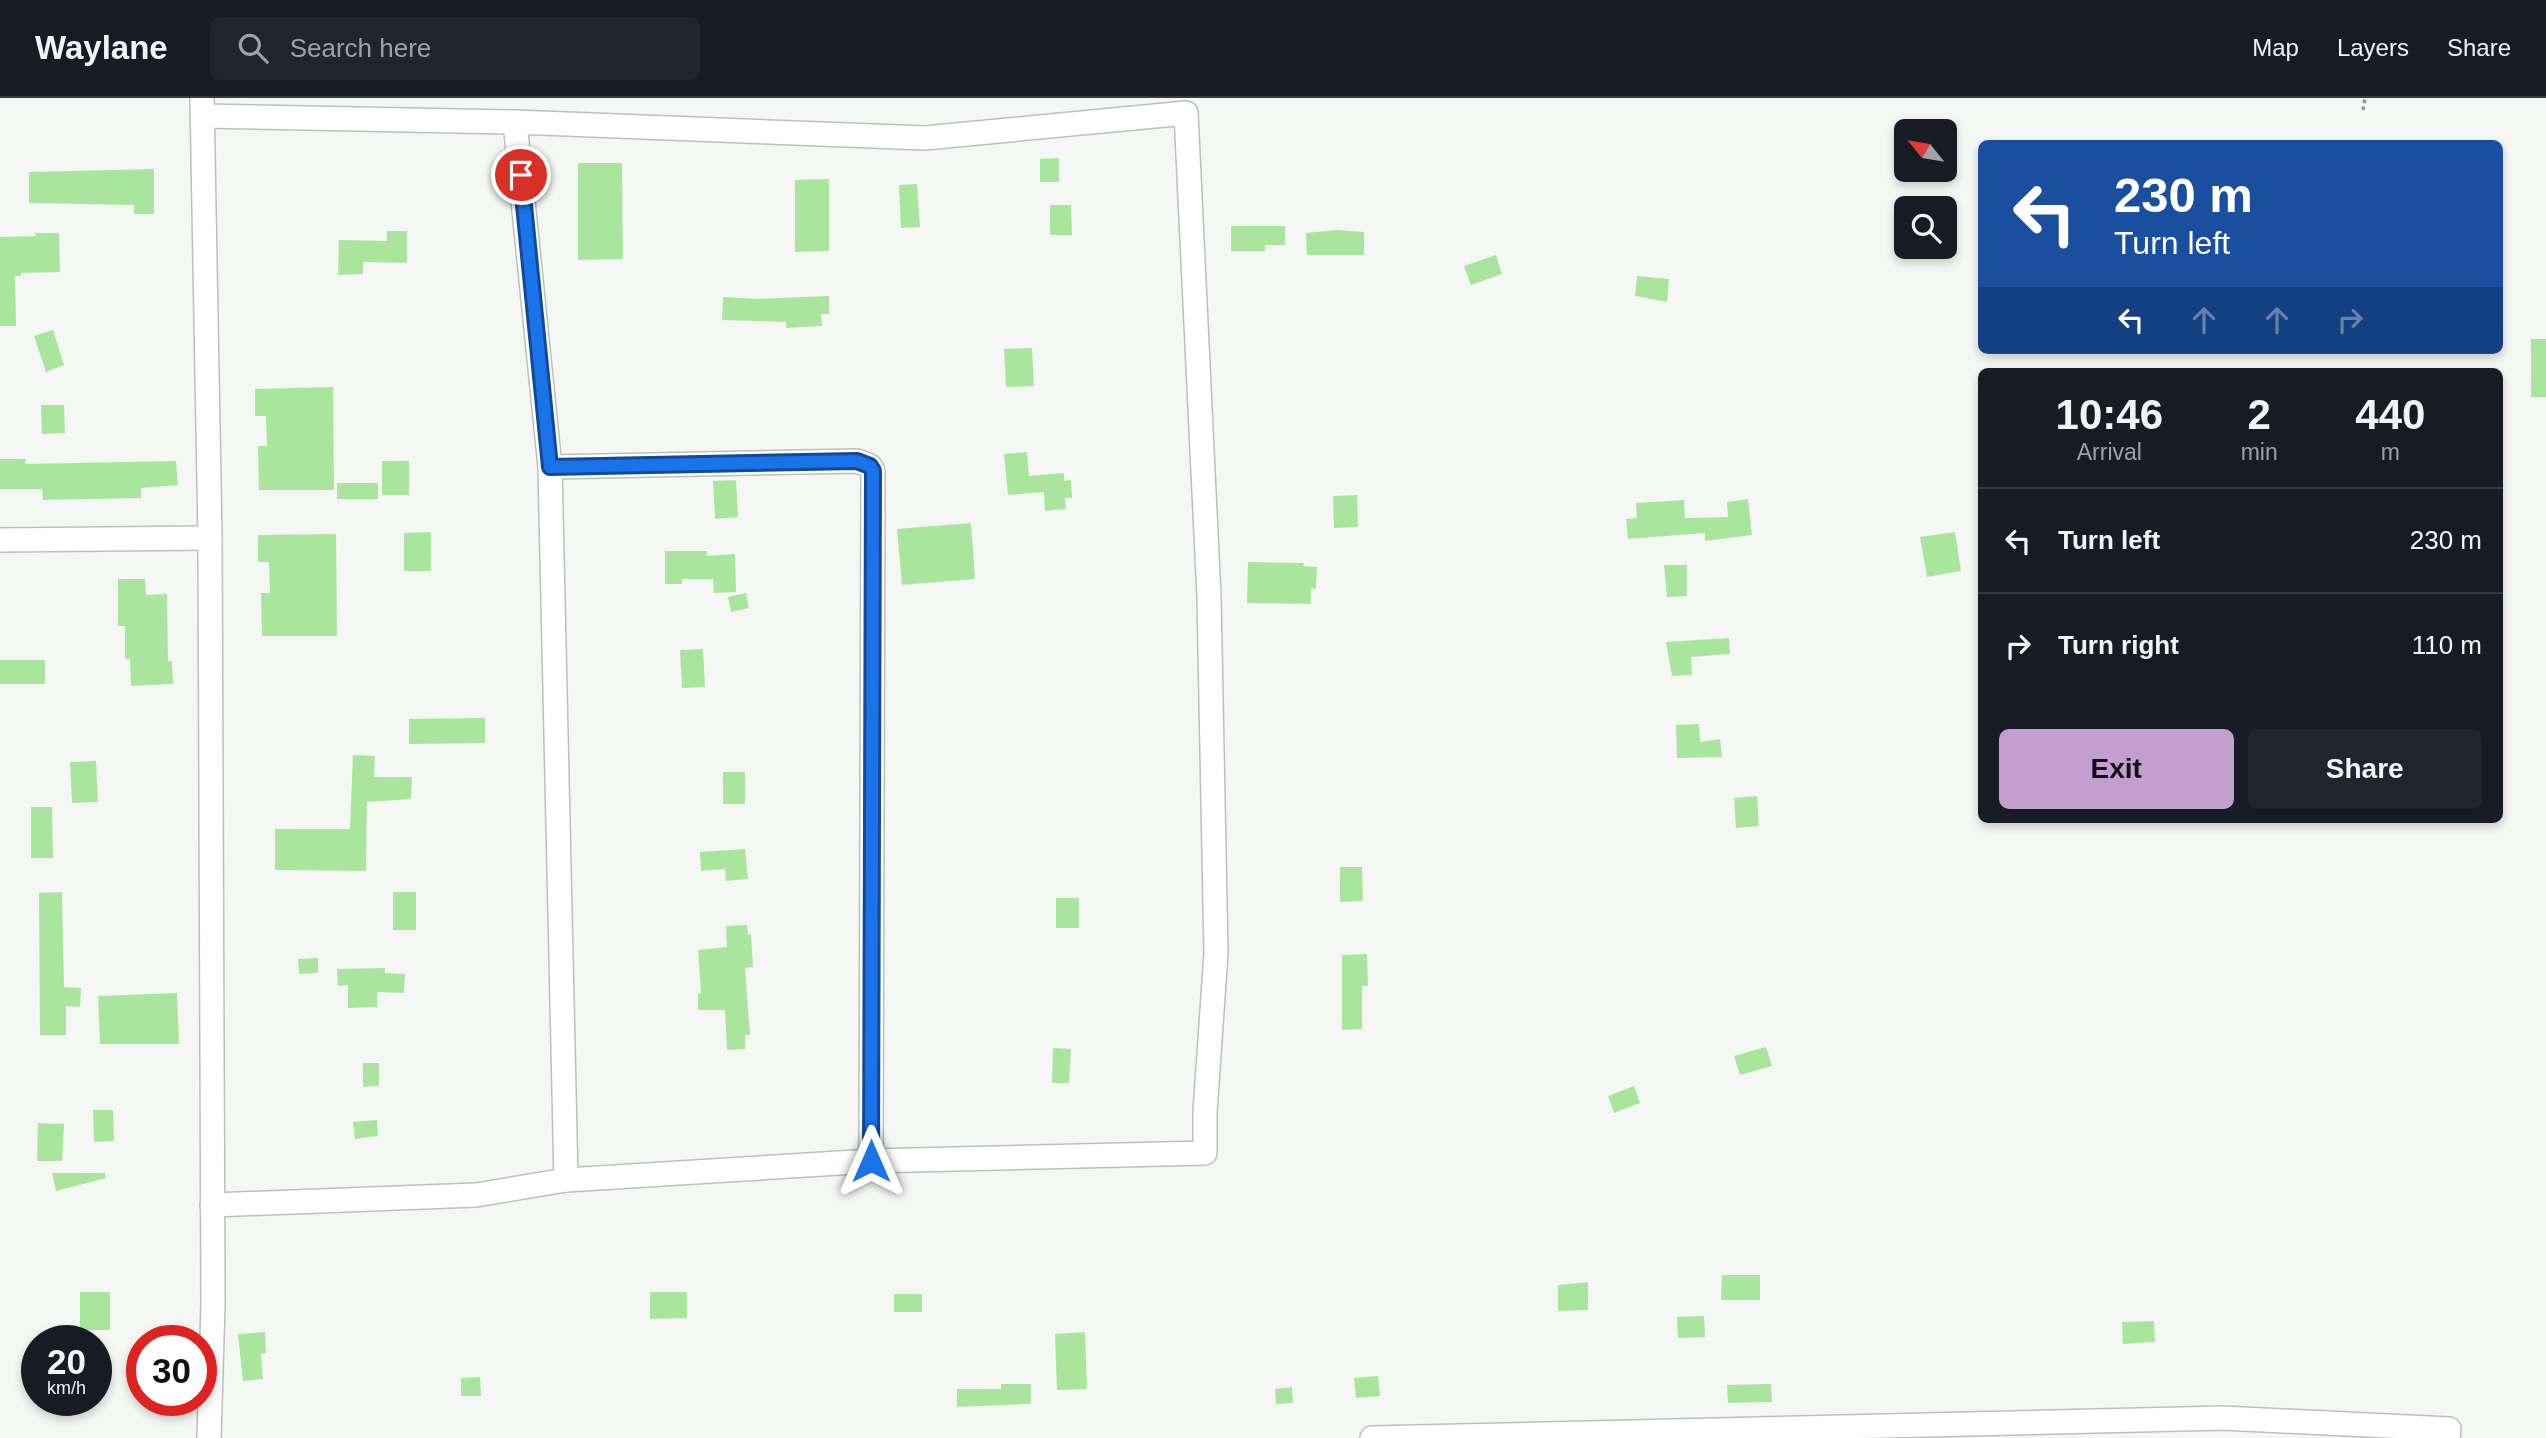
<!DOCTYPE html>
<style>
:root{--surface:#171b24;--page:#20242c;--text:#f1f3f6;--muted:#9ea1a6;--line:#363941;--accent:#c59ed0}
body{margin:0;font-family:Helvetica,sans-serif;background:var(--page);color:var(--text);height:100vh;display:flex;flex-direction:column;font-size:26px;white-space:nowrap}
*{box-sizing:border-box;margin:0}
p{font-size:23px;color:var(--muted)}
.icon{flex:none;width:38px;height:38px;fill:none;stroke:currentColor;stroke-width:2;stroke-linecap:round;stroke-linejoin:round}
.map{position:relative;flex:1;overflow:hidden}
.details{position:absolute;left:1978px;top:270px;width:525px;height:455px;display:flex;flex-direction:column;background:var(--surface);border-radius:10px;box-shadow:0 4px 10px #0003}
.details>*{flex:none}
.hud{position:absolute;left:1978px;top:42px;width:525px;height:214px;border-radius:10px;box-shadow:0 4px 10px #0003;background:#1a4fa0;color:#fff;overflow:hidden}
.needle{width:46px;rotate:300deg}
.tools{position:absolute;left:1894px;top:21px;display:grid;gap:14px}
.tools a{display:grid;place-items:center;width:63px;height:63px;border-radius:10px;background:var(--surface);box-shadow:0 4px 10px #0003;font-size:35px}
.speed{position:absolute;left:21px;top:1227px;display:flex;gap:14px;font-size:35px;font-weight:700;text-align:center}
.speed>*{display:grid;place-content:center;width:91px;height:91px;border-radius:50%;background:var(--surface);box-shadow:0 4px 10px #0003;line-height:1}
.speed small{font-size:18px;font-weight:400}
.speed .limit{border:10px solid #d22;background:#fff;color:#111}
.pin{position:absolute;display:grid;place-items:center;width:60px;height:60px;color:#fff;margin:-30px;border:4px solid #fff;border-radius:50%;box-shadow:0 2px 7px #0007}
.me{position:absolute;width:77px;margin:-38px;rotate:0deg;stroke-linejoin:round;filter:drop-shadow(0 0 5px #0008)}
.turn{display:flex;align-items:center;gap:24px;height:147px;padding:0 21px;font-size:32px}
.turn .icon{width:91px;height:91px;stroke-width:2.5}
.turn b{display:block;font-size:49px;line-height:60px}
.lanes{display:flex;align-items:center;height:66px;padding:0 21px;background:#0003;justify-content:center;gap:35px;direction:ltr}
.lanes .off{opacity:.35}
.eta{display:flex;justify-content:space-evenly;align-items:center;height:119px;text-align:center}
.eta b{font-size:42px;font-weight:800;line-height:49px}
.primary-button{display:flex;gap:14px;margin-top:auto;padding:14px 21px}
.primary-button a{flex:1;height:80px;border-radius:10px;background:var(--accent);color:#111;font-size:28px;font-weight:800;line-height:80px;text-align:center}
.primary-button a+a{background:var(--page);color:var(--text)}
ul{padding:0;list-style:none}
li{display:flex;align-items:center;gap:21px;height:105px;padding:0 21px;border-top:2px solid var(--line)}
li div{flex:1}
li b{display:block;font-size:26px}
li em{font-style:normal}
header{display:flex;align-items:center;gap:42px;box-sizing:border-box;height:98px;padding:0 35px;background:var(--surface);border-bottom:2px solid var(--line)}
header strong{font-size:33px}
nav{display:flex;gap:38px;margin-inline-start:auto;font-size:24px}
.search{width:490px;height:63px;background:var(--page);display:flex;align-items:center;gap:18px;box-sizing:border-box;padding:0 24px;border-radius:10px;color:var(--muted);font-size:26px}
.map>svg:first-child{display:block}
</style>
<header>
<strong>Waylane</strong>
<div class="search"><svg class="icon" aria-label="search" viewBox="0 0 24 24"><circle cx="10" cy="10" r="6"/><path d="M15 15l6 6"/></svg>Search here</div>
<nav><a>Map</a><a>Layers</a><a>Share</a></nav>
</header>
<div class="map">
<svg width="2546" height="1340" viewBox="0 0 2546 1340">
<rect width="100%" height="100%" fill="#f4f7f3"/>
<g fill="#a9e59d">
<path d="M 1059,60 L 1059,84 L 1040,84 L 1040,61 Z"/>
<path d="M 578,65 L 622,65 L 623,161 L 578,162 Z"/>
<path d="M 154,71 L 154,116 L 134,116 L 134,107 L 29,105 L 29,74 Z"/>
<path d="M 829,81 L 829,153 L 795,154 L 795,82 Z"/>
<path d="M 917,86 L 920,129 L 901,130 L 899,87 Z"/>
<path d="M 1050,107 L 1071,107 L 1072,137 L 1050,137 Z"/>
<path d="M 1231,128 L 1285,128 L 1285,147 L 1265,147 L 1265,153 L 1231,153 Z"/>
<path d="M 1336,132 L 1364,134 L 1364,157 L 1307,157 L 1306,135 Z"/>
<path d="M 387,133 L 407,133 L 407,165 L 363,164 L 363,176 L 338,177 L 339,142 L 387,143 Z"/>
<path d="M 35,135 L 59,135 L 60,174 L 21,175 L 21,178 L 15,178 L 16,228 L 0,228 L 0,139 L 36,138 Z"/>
<path d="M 1496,157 L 1502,176 L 1471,187 L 1464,168 Z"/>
<path d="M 1637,178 L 1669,181 L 1667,204 L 1635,198 Z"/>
<path d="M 829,198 L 829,216 L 821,216 L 822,228 L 786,230 L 786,224 L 722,222 L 723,199 L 759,201 Z"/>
<path d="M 53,232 L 64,267 L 46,274 L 34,238 Z"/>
<rect x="2531" y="241" width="15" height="58"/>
<path d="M 1032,250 L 1034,288 L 1006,289 L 1004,251 Z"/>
<path d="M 333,289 L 334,392 L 259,392 L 258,348 L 267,348 L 266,318 L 255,318 L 255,291 Z"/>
<path d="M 41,307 L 64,307 L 65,335 L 42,336 Z"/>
<path d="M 1027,354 L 1029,378 L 1064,375 L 1064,383 L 1071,382 L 1072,400 L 1065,400 L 1066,411 L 1045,413 L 1044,394 L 1008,397 L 1004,356 Z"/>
<path d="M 0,361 L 26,361 L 25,366 L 176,363 L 178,387 L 141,390 L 141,400 L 43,402 L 42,391 L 0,391 Z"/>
<rect x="382" y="363" width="27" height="34"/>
<path d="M 736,382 L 738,419 L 715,421 L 713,383 Z"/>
<rect x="337" y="385" width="41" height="16"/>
<path d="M 1357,397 L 1358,429 L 1334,430 L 1333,398 Z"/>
<path d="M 1748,401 L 1752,437 L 1705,443 L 1705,435 L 1628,441 L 1626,421 L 1637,420 L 1636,405 L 1684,402 L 1685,420 L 1728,419 L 1727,404 Z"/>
<path d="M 971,425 L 975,481 L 902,487 L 897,431 Z"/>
<path d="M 431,434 L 431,473 L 404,473 L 404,435 Z"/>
<path d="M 1955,434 L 1961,473 L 1927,479 L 1920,439 Z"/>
<path d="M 336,436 L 337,538 L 262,538 L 261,495 L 270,495 L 269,464 L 258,464 L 258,437 Z"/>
<path d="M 665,453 L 707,453 L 707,458 L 735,456 L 736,494 L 714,495 L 713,481 L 682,481 L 682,486 L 665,486 Z"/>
<path d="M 1248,464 L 1304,465 L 1303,468 L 1317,469 L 1316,491 L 1311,490 L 1311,506 L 1247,505 Z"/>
<path d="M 1664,467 L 1687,467 L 1687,498 L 1667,499 Z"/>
<path d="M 118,481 L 145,481 L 146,497 L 167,496 L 168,563 L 172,563 L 173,586 L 131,588 L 130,561 L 125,561 L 125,528 L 118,528 Z"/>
<path d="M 746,495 L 749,510 L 731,514 L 728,499 Z"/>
<path d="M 1729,540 L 1730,556 L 1691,559 L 1692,577 L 1672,578 L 1666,544 Z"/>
<path d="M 703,551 L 705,589 L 682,590 L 680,552 Z"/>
<rect x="0" y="562" width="45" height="24"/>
<path d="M 485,620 L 485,645 L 409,646 L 409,621 Z"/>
<path d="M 1699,626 L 1700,644 L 1720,641 L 1722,659 L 1677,660 L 1676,627 Z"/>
<path d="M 353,657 L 375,658 L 374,679 L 412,679 L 411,701 L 367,704 L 366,773 L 275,772 L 275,731 L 350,731 Z"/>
<path d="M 96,663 L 98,704 L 72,705 L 70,664 Z"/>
<rect x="723" y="674" width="22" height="32"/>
<path d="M 1757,698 L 1759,728 L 1736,730 L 1734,700 Z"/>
<path d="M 31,709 L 52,709 L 53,760 L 31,760 Z"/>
<path d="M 745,751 L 748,781 L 726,783 L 725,771 L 701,773 L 700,754 Z"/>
<path d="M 1340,769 L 1362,769 L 1363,803 L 1340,804 Z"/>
<path d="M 62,794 L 64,889 L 81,890 L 80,909 L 66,908 L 66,937 L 40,937 L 39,795 Z"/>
<rect x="393" y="794" width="23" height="38"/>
<rect x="1056" y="800" width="23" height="30"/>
<path d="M 747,827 L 748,837 L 751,836 L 753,869 L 745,870 L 750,937 L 745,937 L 745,951 L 727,952 L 725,912 L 698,912 L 698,896 L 701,895 L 698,852 L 727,849 L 726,828 Z"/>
<path d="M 1367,856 L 1368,888 L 1362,888 L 1362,931 L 1342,932 L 1342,857 Z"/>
<path d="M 318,860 L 318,875 L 299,876 L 298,861 Z"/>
<path d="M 385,870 L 385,875 L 405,876 L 404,895 L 377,894 L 377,909 L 348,910 L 348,887 L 338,888 L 337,871 Z"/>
<path d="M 177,895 L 179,946 L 100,946 L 98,898 Z"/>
<path d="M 1766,949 L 1772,968 L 1740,977 L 1734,958 Z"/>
<path d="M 1053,950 L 1071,951 L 1069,985 L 1052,985 Z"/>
<path d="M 363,965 L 379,965 L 379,988 L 363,989 Z"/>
<path d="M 1634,988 L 1640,1005 L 1614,1015 L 1608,998 Z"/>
<path d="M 93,1012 L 113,1012 L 114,1043 L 94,1044 Z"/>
<path d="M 377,1022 L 378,1038 L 355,1041 L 353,1024 Z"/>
<path d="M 38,1025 L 64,1026 L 62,1063 L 37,1063 Z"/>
<path d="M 52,1075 L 105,1075 L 106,1080 L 56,1093 Z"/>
<path d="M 1722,1177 L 1760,1177 L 1760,1202 L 1721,1202 Z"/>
<path d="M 1588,1184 L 1588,1212 L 1558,1213 L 1558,1187 Z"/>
<rect x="80" y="1194" width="30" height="38"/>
<path d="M 650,1194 L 687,1194 L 687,1220 L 650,1221 Z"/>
<rect x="894" y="1196" width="28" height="18"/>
<path d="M 1704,1218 L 1705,1239 L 1678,1240 L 1677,1219 Z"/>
<path d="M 2154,1223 L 2155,1244 L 2123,1246 L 2122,1224 Z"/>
<path d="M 265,1234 L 266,1255 L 261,1256 L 263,1281 L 243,1283 L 238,1236 Z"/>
<path d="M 1085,1234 L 1087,1291 L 1057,1292 L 1055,1236 Z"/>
<path d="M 1378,1278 L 1380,1298 L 1356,1300 L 1354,1280 Z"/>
<path d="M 480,1279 L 481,1298 L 461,1298 L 461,1280 Z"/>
<path d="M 1001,1286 L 1031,1286 L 1031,1306 L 957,1309 L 957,1291 L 1001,1291 Z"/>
<path d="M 1771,1286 L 1772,1304 L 1728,1305 L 1727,1287 Z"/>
<path d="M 1292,1289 L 1293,1305 L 1276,1306 L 1275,1291 Z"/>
</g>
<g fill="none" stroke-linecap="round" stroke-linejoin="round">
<g stroke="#bcc0bc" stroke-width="26">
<g id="street">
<path d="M 202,0 L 210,440 L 213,1206 L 209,1340"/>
<path d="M 203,18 L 515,24 L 925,40 L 1186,15 L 1209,499 L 1216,855 L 1205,1014 L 1205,1055 L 871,1063 L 566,1082 L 550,369 L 515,24"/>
<path d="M 550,369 L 857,363 L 870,368 L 873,373 L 871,1063"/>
<path d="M 0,442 L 210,440"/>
<path d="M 212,1107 L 476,1097 L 566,1082"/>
<path d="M 1372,1340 L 2223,1320 L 2449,1331 L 2448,1340"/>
</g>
</g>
<path stroke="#939592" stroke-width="3.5" stroke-dasharray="3.5 3.5" stroke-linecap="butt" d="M 2363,12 L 2365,0"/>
<use href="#street" stroke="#fff" stroke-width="23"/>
</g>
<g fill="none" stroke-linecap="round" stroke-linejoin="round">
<g stroke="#114b97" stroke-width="18">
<path id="route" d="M 521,77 L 550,369 L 857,363 L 870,368 L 873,373 L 871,1063"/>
</g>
<use href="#route" stroke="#1a73e8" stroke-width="12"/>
</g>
</svg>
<div class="tools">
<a><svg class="needle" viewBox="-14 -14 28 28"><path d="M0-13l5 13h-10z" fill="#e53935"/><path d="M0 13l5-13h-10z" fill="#9ea1a6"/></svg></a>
<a><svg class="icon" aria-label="search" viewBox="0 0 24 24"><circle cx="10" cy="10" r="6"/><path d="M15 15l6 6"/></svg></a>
</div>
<div class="speed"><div>20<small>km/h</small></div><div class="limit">30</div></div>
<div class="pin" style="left:521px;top:77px;background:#d93025"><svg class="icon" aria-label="arrive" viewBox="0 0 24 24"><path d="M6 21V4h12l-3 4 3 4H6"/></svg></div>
<svg class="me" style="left:871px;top:1063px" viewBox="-20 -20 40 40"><path d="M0-17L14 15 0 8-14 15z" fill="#1a73e8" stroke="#fff" stroke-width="4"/></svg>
<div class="hud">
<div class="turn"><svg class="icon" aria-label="left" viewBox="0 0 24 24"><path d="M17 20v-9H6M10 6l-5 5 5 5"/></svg><div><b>230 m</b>Turn left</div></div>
<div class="lanes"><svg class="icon" aria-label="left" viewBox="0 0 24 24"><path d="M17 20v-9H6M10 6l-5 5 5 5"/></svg><svg class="icon off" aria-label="ahead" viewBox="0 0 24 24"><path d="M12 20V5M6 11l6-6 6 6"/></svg><svg class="icon off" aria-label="ahead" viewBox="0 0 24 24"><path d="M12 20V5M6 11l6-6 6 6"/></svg><svg class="icon off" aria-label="right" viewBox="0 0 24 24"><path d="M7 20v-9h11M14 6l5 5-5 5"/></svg></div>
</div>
<section class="details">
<div class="eta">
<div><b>10:46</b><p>Arrival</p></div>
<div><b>2</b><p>min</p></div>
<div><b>440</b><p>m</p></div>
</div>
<ul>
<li><svg class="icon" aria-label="left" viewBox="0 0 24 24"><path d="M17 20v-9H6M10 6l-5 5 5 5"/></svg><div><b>Turn left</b></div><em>230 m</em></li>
<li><svg class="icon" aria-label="right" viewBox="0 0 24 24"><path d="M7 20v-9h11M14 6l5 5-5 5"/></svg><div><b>Turn right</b></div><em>110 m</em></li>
</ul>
<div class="primary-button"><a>Exit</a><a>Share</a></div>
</section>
</div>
